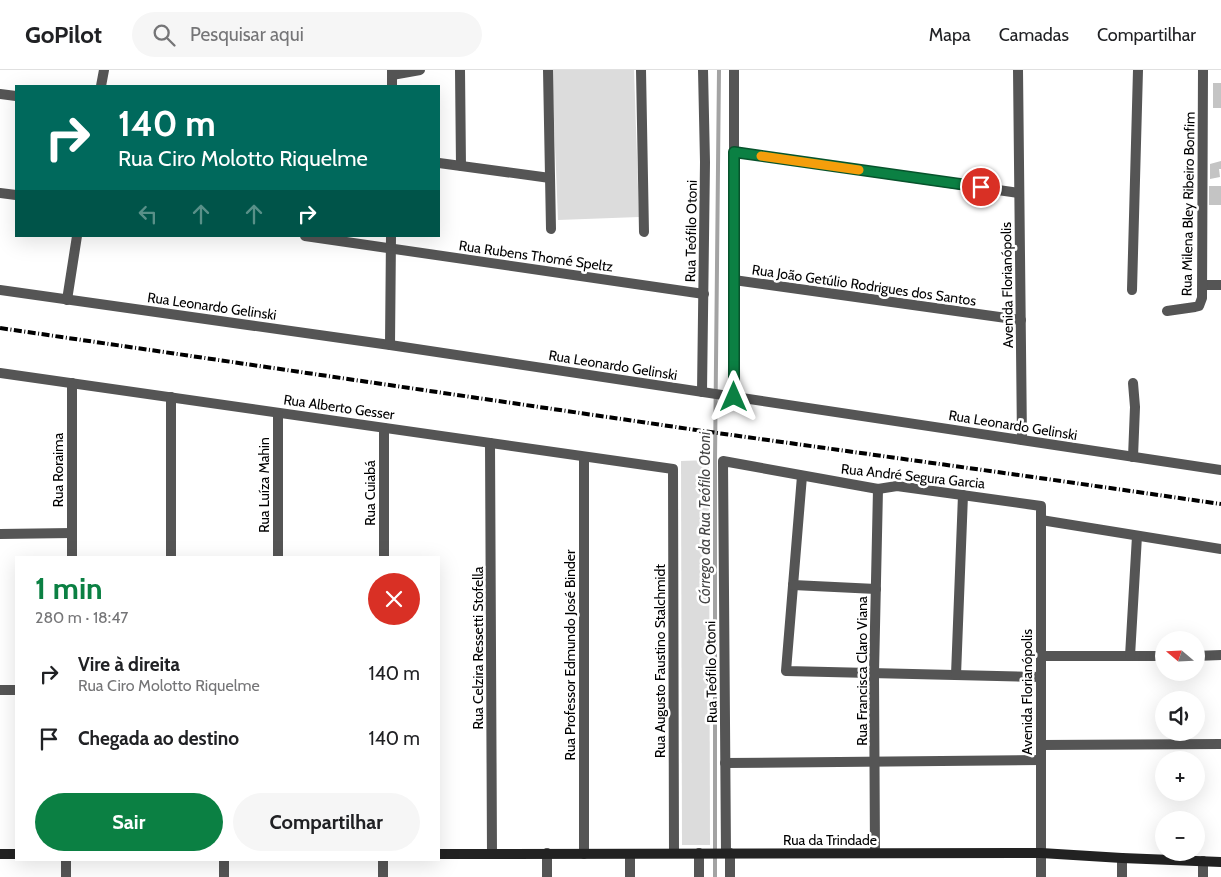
<!DOCTYPE html>
<html lang="pt">
<meta charset="utf-8">
<style>
:root{--surface:#fff;--page:#f6f6f6;--text:#202124;--muted:#757577;--line:#e0e0e0;--accent:#0b8043}
body{margin:0;font-family:Cabin,sans-serif;background:var(--page);color:var(--text);height:100vh;display:flex;flex-direction:column;font-size:19px;white-space:nowrap}
*{box-sizing:border-box;margin:0}
p{font-size:16px;color:var(--muted)}
.icon{flex:none;width:28px;height:28px;fill:none;stroke:currentColor;stroke-width:2;stroke-linecap:round;stroke-linejoin:round}
.map{position:relative;flex:1;overflow:hidden}
.sheet{position:absolute;left:15px;top:486px;width:425px;height:305px;display:flex;flex-direction:column;background:var(--surface);border-radius:0px;box-shadow:0 5px 20px #0002}
.sheet>*{flex:none}
.banner{position:absolute;left:15px;top:15px;width:425px;height:152px;border-radius:0px;box-shadow:0 5px 20px #0002;background:#00695c;color:#fff;overflow:hidden}
.needle{width:32px;rotate:289deg}
.fabs{position:absolute;left:1155px;top:561px;display:grid;gap:10px}
.fabs a{display:grid;place-items:center;width:50px;height:50px;border-radius:50%;background:var(--surface);box-shadow:0 5px 20px #0002;font-size:25px}
.pin{position:absolute;display:grid;place-items:center;width:42px;height:42px;color:#fff;margin:-21px;border:2px solid #fff;border-radius:50%;box-shadow:0 1px 5px #0007}
.me{position:absolute;width:55px;margin:-28px;rotate:0deg;stroke-linejoin:round;filter:drop-shadow(0 0 4px #0008)}
.turn{display:flex;align-items:center;gap:18px;height:105px;padding:0 20px;font-size:22px}
.turn .icon{width:65px;height:65px;stroke-width:2.5}
.turn b{display:block;font-size:35px;line-height:42px}
.lanes{display:flex;align-items:center;height:48px;padding:0 20px;background:#0003;justify-content:center;gap:25px;direction:ltr}
.lanes .off{opacity:.35}
.round{display:grid;place-items:center;flex:none;width:52px;height:52px;border-radius:26px;background:var(--page)}
.overview{display:flex;align-items:center;justify-content:space-between;height:85px;padding:0 20px}
h1{font-size:30px;font-weight:700;line-height:38px;color:var(--accent)}
.button{display:flex;gap:10px;margin-top:auto;padding:10px 20px}
.button a{flex:1;height:58px;border-radius:30px;background:var(--accent);color:#fff;font-size:20px;font-weight:700;line-height:58px;text-align:center}
.button a+a{background:var(--page);color:var(--text)}
ul{padding:0;list-style:none}
li{display:flex;align-items:center;gap:15px;height:65px;padding:0 20px}
li div{flex:1}
li b{display:block;font-size:19px}
li em{font-style:normal}
header{display:flex;align-items:center;gap:30px;box-sizing:border-box;height:70px;padding:0 25px;background:var(--surface);border-bottom:1px solid var(--line)}
header strong{font-size:24px}
nav{display:flex;gap:28px;margin-inline-start:auto;font-size:18px}
.search{width:350px;height:45px;background:var(--page);display:flex;align-items:center;gap:12px;box-sizing:border-box;padding:0 18px;border-radius:28px;color:var(--muted);font-size:19px}
.map>svg:first-child{display:block}
</style>
<header>
<strong>GoPilot</strong>
<div class="search"><svg class="icon" aria-label="search" viewBox="0 0 24 24"><circle cx="10" cy="10" r="6"/><path d="M15 15l6 6"/></svg>Pesquisar aqui</div>
<nav><a>Mapa</a><a>Camadas</a><a>Compartilhar</a></nav>
</header>
<div class="map">
<svg width="1221" height="807" viewBox="0 0 1221 807">
<rect width="100%" height="100%" fill="#fff"/>
<g fill="#dcdcdc">
<path d="M 552,0 L 634,0 L 639,147 L 558,150 Z"/>
<path d="M 709,390 L 710,775 L 682,775 L 681,391 Z"/>
</g>
<g fill="none" stroke-linecap="round" stroke-linejoin="round">
<path stroke="#a3a3a3" stroke-width="4" d="M 715,807 L 715,391 L 719,0"/>
</g>
<g fill="#c4c4c4">
<rect x="1213" y="13" width="8" height="25"/>
<path d="M 1221,91 L 1221,99 L 1219,99 L 1220,107 L 1210,109 L 1210,94 Z"/>
<rect x="1209" y="116" width="12" height="19"/>
</g>
<g fill="none" stroke-linecap="round" stroke-linejoin="round">
<g stroke="#555" stroke-width="10">
<path d="M 460,0 L 461,96"/>
<path d="M 548,0 L 551,159"/>
<path d="M 641,0 L 644,162"/>
<path d="M 1018,0 L 1022,370"/>
<path d="M 392,5 L 420,0"/>
<path d="M 101,16 L 104,0"/>
<path d="M 392,16 L 392,0"/>
<path d="M 0,24 L 16,26"/>
<path d="M 734,82 L 1019,123"/>
<path d="M 439,93 L 550,108"/>
<path d="M 0,123 L 16,125"/>
<path d="M 305,166 L 704,224"/>
<path d="M 734,210 L 1021,250"/>
<path d="M 1203,215 L 1221,215"/>
<path d="M 0,220 L 390,275 L 1221,400"/>
<path d="M 1132,220 L 1138,0"/>
<path d="M 67,230 L 77,166"/>
<path d="M 1167,241 L 1195,237 L 1199,236 L 1202,228 L 1203,0"/>
<path d="M 390,275 L 391,166"/>
<path d="M 0,303 L 673,399 L 674,783"/>
<path d="M 702,322 L 705,92 L 703,0"/>
<path d="M 171,327 L 171,488"/>
<path d="M 734,327 L 734,0"/>
<path d="M 278,343 L 278,488"/>
<path d="M 384,358 L 384,488"/>
<path d="M 490,373 L 492,784"/>
<path d="M 584,387 L 584,784"/>
<path d="M 1133,387 L 1135,337 L 1133,313"/>
<path d="M 802,406 L 786,601 L 1041,607"/>
<path d="M 1041,450 L 1221,479"/>
<path d="M 0,464 L 72,463"/>
<path d="M 72,488 L 72,313"/>
<path d="M 793,515 L 876,519"/>
<path d="M 1041,586 L 1164,586"/>
<path d="M 1130,586 L 1137,466"/>
<path d="M 1196,586 L 1221,585"/>
<path d="M 956,605 L 963,425"/>
<path d="M 0,620 L 16,620"/>
<path d="M 1041,675 L 1221,674"/>
<path d="M 725,693 L 1041,690"/>
<path d="M 726,783 L 723,391 L 878,419 L 897,416 L 1041,436 L 1041,807"/>
<path d="M 730,783 L 730,807"/>
<path d="M 875,783 L 874,603 L 878,419"/>
<path d="M 1122,788 L 1122,807"/>
<path d="M 1203,791 L 1203,807"/>
<path d="M 66,807 L 66,790"/>
<path d="M 224,807 L 224,790"/>
<path d="M 383,807 L 383,790"/>
<path d="M 547,807 L 547,783"/>
<path d="M 630,807 L 630,784"/>
<path d="M 699,807 L 699,783"/>
</g>
<g stroke="#222" stroke-width="10">
<path d="M 0,784 L 16,784"/>
<path d="M 439,784 L 1041,783 L 1122,788 L 1221,792"/>
</g>
<path stroke="#000" stroke-width="4" stroke-dasharray="8 2.5 1 2.5" stroke-linecap="butt" d="M 0,258 L 703,361 L 1033,407 L 1221,434"/>
</g>
<g fill="none" stroke-linecap="round" stroke-linejoin="round">
<g stroke="#07532c" stroke-width="12">
<path id="route" d="M 734,327 L 734,82 L 981,117"/>
</g>
<use href="#route" stroke="#0b8043" stroke-width="9"/>
<path stroke="#f59e0b" stroke-width="9" d="M 761,86 L 859,100"/>
</g>
<g text-anchor="middle" stroke-width="5" stroke-linejoin="round" paint-order="stroke">
<g font-size="14" fill="#000" stroke="#fff">
<text transform="translate(1188 134) rotate(-89)" y="5">Rua Milena Bley Ribeiro Bonfim</text>
<text transform="translate(691 161) rotate(-89)" y="5">Rua Teófilo Otoni</text>
<text transform="translate(536 186) rotate(8)" y="5">Rua Rubens Thomé Speltz</text>
<text transform="translate(864 215) rotate(8)" y="5">Rua João Getúlio Rodrigues dos Santos</text>
<text transform="translate(1007 215) rotate(-91)" y="5">Avenida Florianópolis</text>
<text transform="translate(212 236) rotate(8)" y="5">Rua Leonardo Gelinski</text>
<text transform="translate(613 295) rotate(9)" y="5">Rua Leonardo Gelinski</text>
<text transform="translate(339 337) rotate(8)" y="5">Rua Alberto Gesser</text>
<text transform="translate(1013 355) rotate(9)" y="5">Rua Leonardo Gelinski</text>
<text transform="translate(58 400) rotate(-90)" y="5">Rua Roraima</text>
<text transform="translate(913 406) rotate(6)" y="5">Rua André Segura Garcia</text>
<text transform="translate(264 415) rotate(-90)" y="5">Rua Luíza Mahin</text>
<text transform="translate(370 423) rotate(-90)" y="5">Rua Cuiabá</text>
<text transform="translate(478 578) rotate(-90)" y="5">Rua Celzira Ressetti Stofella</text>
<text transform="translate(570 585) rotate(-90)" y="5">Rua Professor Edmundo José Binder</text>
<text transform="translate(660 591) rotate(-90)" y="5">Rua Augusto Faustino Stalchmidt</text>
<text transform="translate(862 601) rotate(-90)" y="5">Rua Francisca Claro Viana</text>
<text transform="translate(711 602) rotate(-91)" y="5">Rua Teófilo Otoni</text>
<text transform="translate(1027 622) rotate(-90)" y="5">Avenida Florianópolis</text>
<text x="830" y="775">Rua da Trindade</text>
</g>
<g font-size="15" font-style="italic" fill="#444" stroke="#fff">
<text transform="translate(705 448) rotate(-90)" y="5">Córrego da Rua Teófilo Otoni</text>
</g>
</g>
</svg>
<div class="fabs">
<a><svg class="needle" viewBox="-14 -14 28 28"><path d="M0-13l5 13h-10z" fill="#e53935"/><path d="M0 13l5-13h-10z" fill="#757577"/></svg></a>
<a><svg class="icon" aria-label="sound" viewBox="0 0 24 24"><path d="M4 9h4l5-4v14l-5-4H4zM17 9q2 3 0 6"/></svg></a>
<a>+</a>
<a>−</a>
</div>
<div class="pin" style="left:981px;top:117px;background:#d93025"><svg class="icon" aria-label="arrive" viewBox="0 0 24 24"><path d="M6 21V4h12l-3 4 3 4H6"/></svg></div>
<svg class="me" style="left:734px;top:327px" viewBox="-20 -20 40 40"><path d="M0-17L14 15 0 8-14 15z" fill="#0b8043" stroke="#fff" stroke-width="4"/></svg>
<div class="banner">
<div class="turn"><svg class="icon" aria-label="right" viewBox="0 0 24 24"><path d="M7 20v-9h11M14 6l5 5-5 5"/></svg><div><b>140 m</b>Rua Ciro Molotto Riquelme</div></div>
<div class="lanes"><svg class="icon off" aria-label="left" viewBox="0 0 24 24"><path d="M17 20v-9H6M10 6l-5 5 5 5"/></svg><svg class="icon off" aria-label="ahead" viewBox="0 0 24 24"><path d="M12 20V5M6 11l6-6 6 6"/></svg><svg class="icon off" aria-label="ahead" viewBox="0 0 24 24"><path d="M12 20V5M6 11l6-6 6 6"/></svg><svg class="icon" aria-label="right" viewBox="0 0 24 24"><path d="M7 20v-9h11M14 6l5 5-5 5"/></svg></div>
</div>
<section class="sheet">
<div class="overview"><div><h1>1 min</h1><p>280 m · 18:47</p></div><a class="round" style="background:#d93025;color:#fff"><svg class="icon" aria-label="close" viewBox="0 0 24 24"><path d="M6 6l12 12M18 6L6 18"/></svg></a></div>
<ul>
<li><svg class="icon" aria-label="right" viewBox="0 0 24 24"><path d="M7 20v-9h11M14 6l5 5-5 5"/></svg><div><b>Vire à direita</b><p>Rua Ciro Molotto Riquelme</p></div><em>140 m</em></li>
<li><svg class="icon" aria-label="arrive" viewBox="0 0 24 24"><path d="M6 21V4h12l-3 4 3 4H6"/></svg><div><b>Chegada ao destino</b></div><em>140 m</em></li>
</ul>
<div class="button"><a>Sair</a><a>Compartilhar</a></div>
</section>
</div>
